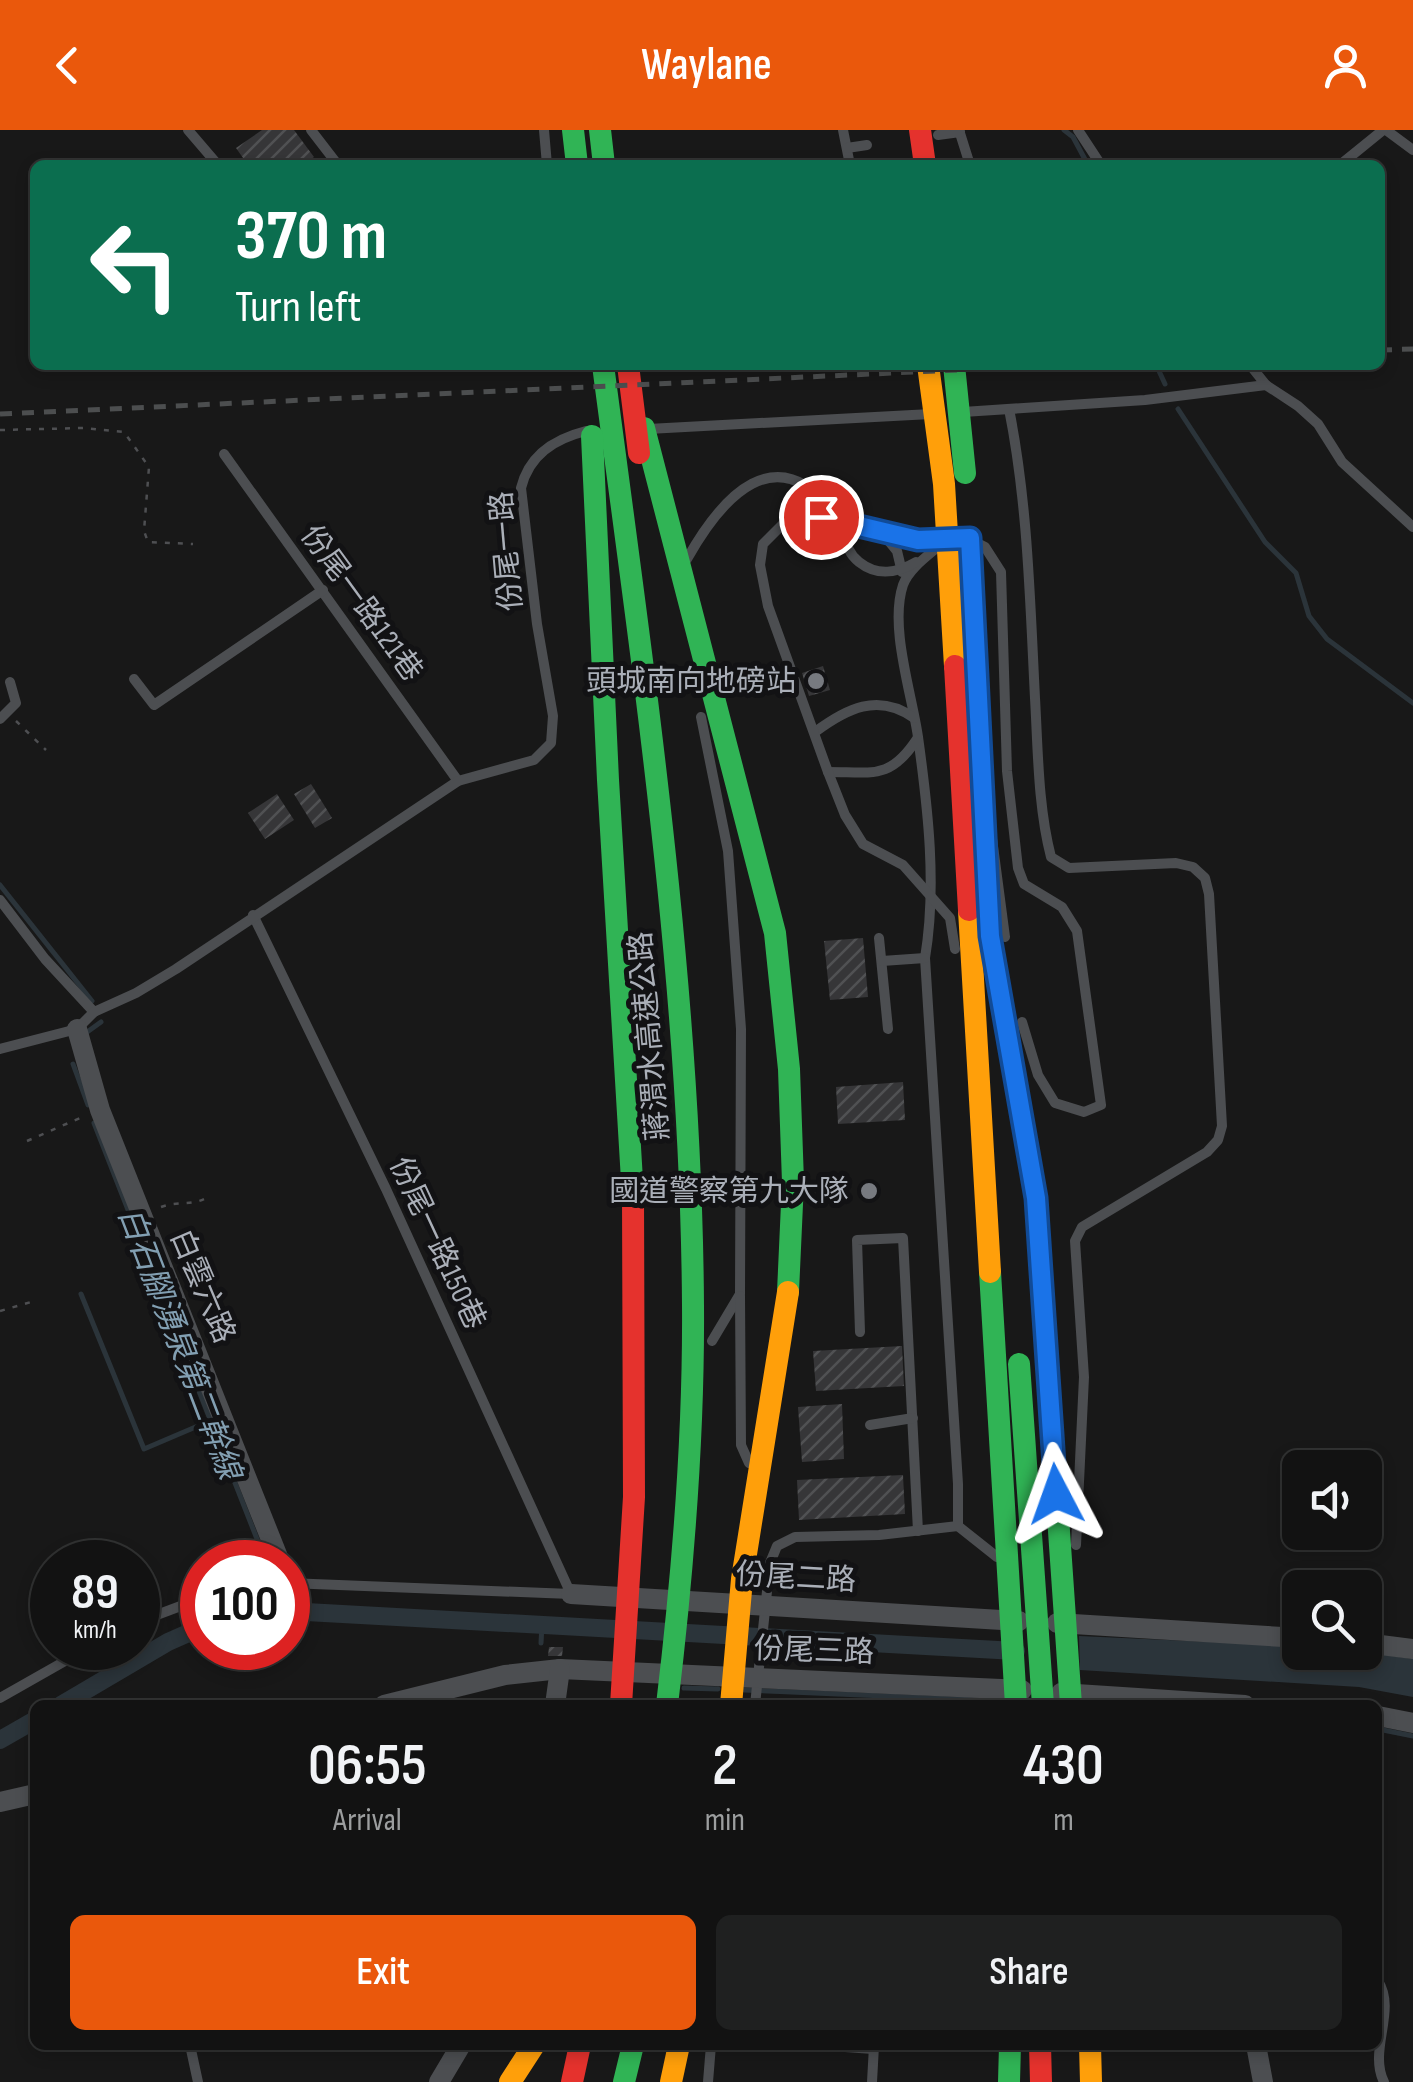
<!DOCTYPE html>
<meta charset="utf-8">
<style>
:root{--surface:#121212;--page:#1f2020;--text:#f1f3f6;--muted:#9c9e9f;--line:#313232;--accent:#ea580c}
body{margin:0;font-family:"Sofia Sans Condensed","Noto Sans TC",sans-serif;background:var(--page);color:var(--text);height:100vh;display:flex;flex-direction:column;font-size:38px;white-space:nowrap}
*{box-sizing:border-box;margin:0}
p{font-size:32px;color:var(--muted)}
.icon{flex:none;width:55px;height:55px;fill:none;stroke:currentColor;stroke-width:2;stroke-linecap:round;stroke-linejoin:round}
.map{position:relative;flex:1;overflow:hidden}
.drawer{position:absolute;left:30px;top:1570px;width:1352px;height:350px;display:flex;flex-direction:column;background:var(--surface);border-radius:15px;box-shadow:0 5px 15px #0003,0 0 0 2px var(--line)}
.drawer>*{flex:none}
.top-card{position:absolute;left:30px;top:30px;width:1355px;height:210px;border-radius:15px;box-shadow:0 5px 15px #0003,0 0 0 2px var(--line);background:#0b6e4f;color:#fff;overflow:hidden}
.tools{position:absolute;left:1282px;top:1320px;display:grid;gap:20px}
.tools a{display:grid;place-items:center;width:100px;height:100px;border-radius:15px;background:var(--surface);box-shadow:0 5px 15px #0003,0 0 0 2px var(--line);font-size:50px}
.speed{position:absolute;left:30px;top:1410px;display:flex;gap:20px;font-size:50px;font-weight:700;text-align:center}
.speed>*{display:grid;place-content:center;width:130px;height:130px;border-radius:50%;background:var(--surface);box-shadow:0 5px 15px #0003,0 0 0 2px var(--line);line-height:1}
.speed small{font-size:25px;font-weight:400}
.speed .limit{border:15px solid #d22;background:#fff;color:#111}
.pin{position:absolute;display:grid;place-items:center;width:85px;height:85px;color:#fff;margin:-42px;border:5px solid #fff;border-radius:50%;box-shadow:0 2px 10px #0007}
.me{position:absolute;width:110px;margin:-55px;rotate:356deg;stroke-linejoin:round;filter:drop-shadow(0 0 8px #0008)}
.turn{display:flex;align-items:center;gap:35px;height:210px;padding:0 40px;font-size:45px}
.turn .icon{width:130px;height:130px;stroke-width:2.5}
.turn b{display:block;font-size:70px;line-height:85px}
.eta{display:flex;justify-content:space-evenly;align-items:center;height:170px;text-align:center}
.eta b{font-size:60px;font-weight:600;line-height:70px}
.button{display:flex;gap:20px;margin-top:auto;padding:20px 40px}
.button a{flex:1;height:115px;border-radius:15px;background:var(--accent);color:#fff;font-size:40px;font-weight:600;line-height:115px;text-align:center}
.button a+a{background:var(--page);color:var(--text)}
header{display:flex;justify-content:space-between;align-items:center;height:130px;padding:0 40px;background:var(--accent);color:#fff;font-size:45px;font-weight:600}
.map>svg:first-child{display:block}
</style>
<header><svg class="icon" aria-label="back" viewBox="0 0 24 24"><path d="M15 5l-7 7 7 7"/></svg>Waylane<svg class="icon" aria-label="person" viewBox="0 0 24 24"><circle cx="12" cy="8" r="4"/><path d="M4 21q1-7 8-7t8 7"/></svg></header>
<div class="map">
<svg width="1413" height="1952" viewBox="0 0 1413 1952">
<defs>
<pattern id="building-hatch" width="6" height="6" patternUnits="userSpaceOnUse" patternTransform="scale(2.5)"><rect width="6" height="6" fill="#363638"/><path d="M-1 1l2-2M0 6l6-6M5 7l2-2" fill="none" stroke="#505153"/></pattern>
</defs>
<rect width="100%" height="100%" fill="#181818"/>
<path fill="#2b343a" d="M 1079,1506 L 1300,1516 L 1300,1522 L 1365,1522 L 1413,1529 L 1413,1567 L 1359,1557 L 1080,1540 Z"/>
<g fill="none" stroke-linecap="round" stroke-linejoin="round">
<g stroke="#2b343a" stroke-width="5">
<path d="M 1064,0 L 1073,7 L 1088,35"/>
<path d="M 1159,241 L 1165,254"/>
<path d="M 1178,279 L 1265,412 L 1296,443 L 1309,486 L 1327,509 L 1413,573"/>
<path d="M 0,755 L 92,871"/>
<path d="M 83,905 L 101,892"/>
<path d="M 73,934 L 88,975"/>
<path d="M 94,993 L 266,1432"/>
<path d="M 81,1164 L 144,1319 L 212,1290"/>
<path d="M 541,1513 L 542,1495"/>
<path d="M 684,1558 L 718,1559"/>
<path d="M 744,1560 L 977,1570"/>
<path d="M 1378,1599 L 1413,1606"/>
</g>
<g stroke="#2b343a" stroke-width="18">
<path d="M 288,1481 L 1016,1521"/>
<path d="M 61,1575 L 168,1512 L 202,1497"/>
<path d="M 0,1610 L 35,1590"/>
</g>
</g>
<g fill="url(#building-hatch)">
<path d="M 262,0 L 294,0 L 314,27 L 303,35 L 248,35 L 236,18 Z"/>
<path d="M 823,536 L 830,560 L 809,566 L 802,543 Z"/>
<path d="M 311,654 L 332,688 L 315,698 L 294,664 Z"/>
<path d="M 277,664 L 294,690 L 265,709 L 248,683 Z"/>
<path d="M 863,808 L 868,867 L 830,870 L 824,811 Z"/>
<path d="M 903,952 L 905,990 L 838,994 L 836,957 Z"/>
<path d="M 902,1216 L 904,1256 L 816,1261 L 813,1221 Z"/>
<path d="M 842,1274 L 844,1329 L 802,1332 L 798,1277 Z"/>
<path d="M 903,1345 L 905,1384 L 799,1390 L 797,1350 Z"/>
<path d="M 549,1517 L 563,1517 L 562,1526 L 548,1526 Z"/>
</g>
<g fill="none" stroke-linecap="round" stroke-linejoin="round">
<g stroke="#4e4f52" stroke-width="2.5" stroke-dasharray="5 8" stroke-linecap="butt">
<path d="M 0,300 L 83,298 L 124,302 L 149,337 L 144,401 L 148,412 L 193,414"/>
<path d="M 16,591 L 46,620"/>
<path d="M 27,1011 L 80,988"/>
<path d="M 161,1077 C 177,1071 192,1076 206,1068"/>
<path d="M 0,1181 L 31,1172"/>
</g>
<g stroke="#4c4e51" stroke-width="10">
<path d="M 188,0 L 218,35"/>
<path d="M 311,0 L 338,35"/>
<path d="M 544,0 L 547,35"/>
<path d="M 843,0 L 850,35"/>
<path d="M 959,0 L 970,35"/>
<path d="M 1078,0 L 1101,35"/>
<path d="M 1386,0 L 1413,20"/>
<path d="M 938,5 L 960,2"/>
<path d="M 847,18 L 867,15"/>
<path d="M 1340,35 L 1383,0"/>
<path d="M 1250,235 L 1266,255 L 1298,276 L 1318,294 L 1342,332 L 1413,397"/>
<path d="M 1009,279 C 1028,374 1030,472 1035,568 C 1038,620 1038,677 1051,727 L 1069,738 L 1176,733 L 1193,737 L 1205,748 L 1209,764 L 1222,996 L 1218,1010 L 1207,1022 L 1082,1097 L 1075,1111 L 1084,1247 L 1076,1415"/>
<path d="M 963,282 L 1145,270 L 1266,255"/>
<path d="M 648,299 L 931,284"/>
<path d="M 224,324 L 458,651"/>
<path d="M 884,405 L 897,421 L 902,442"/>
<path d="M 939,416 C 926,427 909,439 903,455 C 889,497 912,564 918,607 C 928,679 937,756 925,828 L 958,1354 L 958,1396 L 997,1427"/>
<path d="M 687,429 C 722,367 776,305 836,385 C 847,400 842,419 859,432 C 878,447 897,443 916,432"/>
<path d="M 134,549 L 154,575 L 323,460"/>
<path d="M 701,587 L 728,721 L 741,899 L 740,1164 L 712,1211"/>
<path d="M 0,589 L 16,573 L 10,552"/>
<path d="M 815,602 C 846,579 878,562 914,588"/>
<path d="M 979,610 L 1005,807"/>
<path d="M 828,642 C 873,642 890,650 917,609"/>
<path d="M 0,770 L 45,829 L 94,882"/>
<path d="M 253,785 L 386,1059 L 571,1464 L 288,1453"/>
<path d="M 879,808 L 888,899"/>
<path d="M 955,819 L 950,788 L 903,735 L 863,714 L 845,685 L 828,642 L 768,476 L 760,435 L 763,414 L 793,384 L 840,390 L 917,410 L 969,409 L 985,417 L 1001,442 L 1007,641 L 1018,738 L 1024,754 L 1062,777 L 1077,801 L 1101,975 L 1084,982 L 1055,973 L 1038,945 L 1022,892"/>
<path d="M 882,831 L 925,828"/>
<path d="M 0,919 L 77,899 L 94,882 L 136,863 L 176,839 L 458,651 L 534,630 L 551,613 L 553,586 L 537,494 L 521,358 C 529,325 554,309 586,301"/>
<path d="M 740,1166 L 741,1315 L 749,1333"/>
<path d="M 860,1202 L 857,1110 L 903,1108 L 918,1401"/>
<path d="M 870,1295 L 913,1288"/>
<path d="M 138,1492 L 202,1468"/>
<path d="M 0,1568 L 88,1518"/>
<path d="M 755,1575 L 770,1433 L 777,1416 L 795,1407 L 879,1405 L 958,1396"/>
<path d="M 1378,1851 C 1397,1881 1368,1920 1384,1952"/>
<path d="M 190,1915 L 198,1952"/>
<path d="M 817,1915 L 873,1919"/>
<path d="M 708,1952 L 711,1915"/>
<path d="M 872,1952 L 874,1916"/>
</g>
<g stroke="#4c4e51" stroke-width="20">
<path d="M 77,899 L 100,980 L 280,1432"/>
<path d="M 571,1464 L 1019,1491"/>
<path d="M 1057,1493 L 1300,1508"/>
<path d="M 1365,1513 L 1413,1519"/>
<path d="M 1061,1563 L 1245,1575"/>
<path d="M 384,1575 L 505,1545 L 560,1539 L 1022,1560"/>
<path d="M 555,1575 L 560,1539"/>
<path d="M 1378,1586 L 1413,1593"/>
<path d="M 0,1672 L 35,1664"/>
<path d="M 1256,1915 L 1263,1952"/>
<path d="M 439,1952 L 461,1915"/>
</g>
<g stroke="#30b455" stroke-width="22">
<path d="M 573,0 L 577,35"/>
<path d="M 600,0 L 604,35"/>
<path d="M 603,235 C 644,547 691,860 693,1175 C 694,1309 683,1442 667,1575"/>
<path d="M 954,235 L 965,343"/>
<path d="M 644,298 L 775,803 L 789,939 L 793,1052 L 788,1162"/>
<path d="M 592,306 L 608,650 L 633,1067"/>
<path d="M 990,807 L 1036,1068 L 1071,1575"/>
<path d="M 990,1142 L 1016,1575"/>
<path d="M 1019,1234 L 1043,1575"/>
<path d="M 624,1952 L 633,1915"/>
<path d="M 1009,1952 L 1010,1915"/>
</g>
<g stroke="#ff9f0a" stroke-width="22">
<path d="M 928,235 L 944,354 L 955,536"/>
<path d="M 969,780 L 990,1142"/>
<path d="M 731,1575 L 742,1449 L 788,1162"/>
<path d="M 1090,1915 L 1091,1952"/>
<path d="M 510,1952 L 534,1915"/>
<path d="M 671,1952 L 679,1915"/>
</g>
<g stroke="#e5322d" stroke-width="22">
<path d="M 920,0 L 925,35"/>
<path d="M 628,235 L 639,323"/>
<path d="M 955,536 L 969,780"/>
<path d="M 621,1575 L 634,1367 L 633,1067"/>
<path d="M 1040,1915 L 1041,1952"/>
<path d="M 572,1952 L 580,1915"/>
</g>
<g stroke="#4c4e4f" stroke-width="5" stroke-dasharray="12 10" stroke-linecap="butt">
<path d="M 1380,220 L 1413,219"/>
<path d="M 0,284 L 1067,235"/>
</g>
</g>
<g fill="none" stroke-linecap="round" stroke-linejoin="round">
<g stroke="#114b97" stroke-width="25">
<path id="route" d="M 821,387 L 918,410 L 970,408 L 990,806 L 1036,1068 L 1056,1364"/>
</g>
<use href="#route" stroke="#1a73e8" stroke-width="18"/>
</g>
<g fill="#777a80" stroke="#121214" stroke-width="4">
<circle cx="816" cy="551" r="10"/>
<circle cx="869" cy="1061" r="10"/>
</g>
<g text-anchor="middle" stroke-width="10" stroke-linejoin="round" paint-order="stroke">
<g font-size="30" fill="#aaafb8" stroke="#121214">
<text transform="translate(506 421) rotate(-95)" y="10">份尾一路</text>
<text transform="translate(362 473) rotate(54)" y="10">份尾一路121巷</text>
<text transform="translate(649 906) rotate(-95)" y="10">蔣渭水高速公路</text>
<text transform="translate(438 1113) rotate(65)" y="10">份尾一路150巷</text>
<text transform="translate(203 1156) rotate(67)" y="10">白雲六路</text>
<text transform="translate(796 1447) rotate(3)" y="10">份尾二路</text>
<text transform="translate(814 1520) rotate(2)" y="10">份尾三路</text>
</g>
<g font-size="30" fill="#aaafb8" stroke="#121214" text-anchor="end">
<text x="796" y="561">頭城南向地磅站</text>
<text x="849" y="1071">國道警察第九大隊</text>
</g>
<g font-size="32" font-style="italic" fill="#829fb2" stroke="#121214">
<text transform="translate(180 1213) rotate(69)" y="11">白石腳湧泉第二幹線</text>
</g>
</g>
</svg>
<div class="tools">
<a><svg class="icon" aria-label="sound" viewBox="0 0 24 24"><path d="M4 9h4l5-4v14l-5-4H4zM17 9q2 3 0 6"/></svg></a>
<a><svg class="icon" aria-label="search" viewBox="0 0 24 24"><circle cx="10" cy="10" r="6"/><path d="M15 15l6 6"/></svg></a>
</div>
<div class="speed"><div>89<small>km/h</small></div><div class="limit">100</div></div>
<div class="pin" style="left:821px;top:387px;background:#d93025"><svg class="icon" aria-label="arrive" viewBox="0 0 24 24"><path d="M6 21V4h12l-3 4 3 4H6"/></svg></div>
<svg class="me" style="left:1056px;top:1364px" viewBox="-20 -20 40 40"><path d="M0-17L14 15 0 8-14 15z" fill="#1a73e8" stroke="#fff" stroke-width="4"/></svg>
<div class="top-card">
<div class="turn"><svg class="icon" aria-label="left" viewBox="0 0 24 24"><path d="M17 20v-9H6M10 6l-5 5 5 5"/></svg><div><b>370 m</b>Turn left</div></div>
</div>
<section class="drawer">
<div class="eta">
<div><b>06:55</b><p>Arrival</p></div>
<div><b>2</b><p>min</p></div>
<div><b>430</b><p>m</p></div>
</div>
<div class="button"><a>Exit</a><a>Share</a></div>
</section>
</div>
